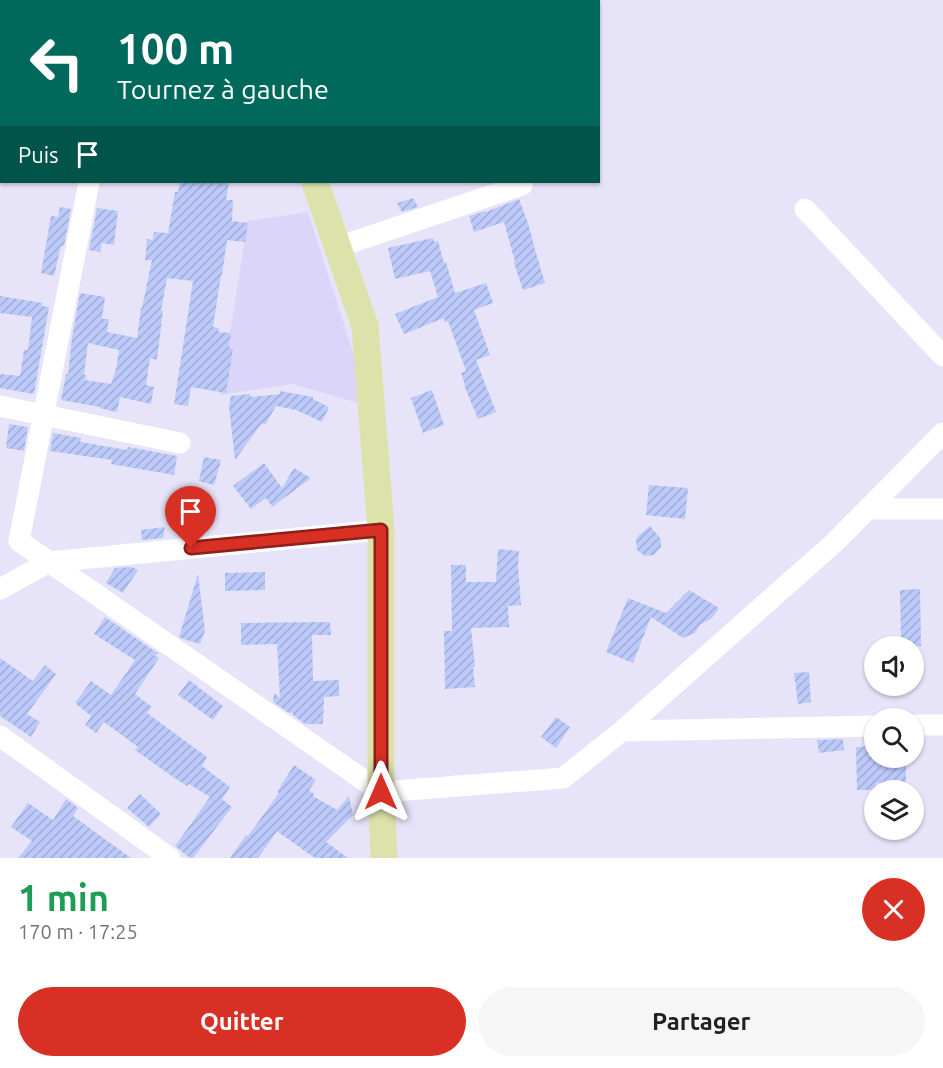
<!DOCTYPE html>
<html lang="fr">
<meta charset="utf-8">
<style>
:root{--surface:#fff;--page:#f6f6f6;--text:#202124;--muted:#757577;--accent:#d93025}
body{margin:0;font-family:Ubuntu,sans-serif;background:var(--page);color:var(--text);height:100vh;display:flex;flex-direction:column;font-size:22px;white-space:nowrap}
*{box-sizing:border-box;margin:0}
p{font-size:20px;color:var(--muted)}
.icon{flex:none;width:33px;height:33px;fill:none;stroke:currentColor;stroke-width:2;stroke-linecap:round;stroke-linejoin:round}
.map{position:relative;height:858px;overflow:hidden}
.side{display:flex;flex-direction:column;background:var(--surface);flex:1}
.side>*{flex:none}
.guide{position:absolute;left:0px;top:0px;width:600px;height:183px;box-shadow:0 2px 4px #0004;background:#00695c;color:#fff;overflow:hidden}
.buttons{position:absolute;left:864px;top:636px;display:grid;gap:12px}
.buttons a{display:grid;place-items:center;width:60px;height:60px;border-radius:50%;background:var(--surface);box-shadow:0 2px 4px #0004;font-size:30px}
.pin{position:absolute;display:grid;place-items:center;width:51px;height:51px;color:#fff;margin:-62px -26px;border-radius:50% 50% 50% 0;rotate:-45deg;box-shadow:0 0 6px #0007}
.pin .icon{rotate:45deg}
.me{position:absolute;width:66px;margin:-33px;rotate:0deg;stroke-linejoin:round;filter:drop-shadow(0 0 4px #0008)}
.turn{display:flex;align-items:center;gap:21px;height:126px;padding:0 18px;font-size:27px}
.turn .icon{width:78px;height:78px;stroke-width:2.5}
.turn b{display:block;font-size:42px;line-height:51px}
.then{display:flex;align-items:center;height:57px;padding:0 18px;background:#0003;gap:12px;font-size:22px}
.round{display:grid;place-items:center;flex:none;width:63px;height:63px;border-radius:32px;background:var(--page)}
.head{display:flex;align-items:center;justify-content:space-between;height:102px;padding:0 18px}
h1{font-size:36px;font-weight:700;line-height:45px;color:#1e9e55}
.cta{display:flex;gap:12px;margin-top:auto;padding:12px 18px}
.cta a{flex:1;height:69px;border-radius:36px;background:var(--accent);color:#fff;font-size:24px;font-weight:700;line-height:69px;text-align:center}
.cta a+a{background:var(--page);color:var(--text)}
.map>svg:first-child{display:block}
</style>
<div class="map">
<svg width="943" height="858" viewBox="0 0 943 858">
<defs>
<pattern id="building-hatch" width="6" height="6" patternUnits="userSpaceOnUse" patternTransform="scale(1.5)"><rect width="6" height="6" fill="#bccafa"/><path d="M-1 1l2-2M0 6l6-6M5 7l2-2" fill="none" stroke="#a0acd6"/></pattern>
</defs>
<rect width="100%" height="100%" fill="#e7e4f9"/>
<path fill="#dbd5f9" d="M 308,212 L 357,365 L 359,403 L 292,384 L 220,395 L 248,221 Z"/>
<g fill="url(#building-hatch)" fill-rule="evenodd">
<path d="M 180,182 L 229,182 L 226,200 L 233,200 L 232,221 L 248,223 L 245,242 L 227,240 L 222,275 L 221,275 L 213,327 L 219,328 L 218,332 L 231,333 L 229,348 L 233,349 L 226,393 L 191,387 L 188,406 L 174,404 L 193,281 L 167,278 L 161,311 L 163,311 L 157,360 L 150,358 L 146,385 L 154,387 L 151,404 L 120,397 L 117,412 L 99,408 L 100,407 L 61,400 L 66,374 L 68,374 L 72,338 L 80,293 L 105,297 L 102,319 L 109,319 L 107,332 L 137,338 L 141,308 L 142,308 L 152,260 L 145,260 L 147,239 L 153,240 L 154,232 L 168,233 L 175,192 L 178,192 ZM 88,343 L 119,350 L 116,369 L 111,384 L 85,380 L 87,375 L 84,375 Z"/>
<path d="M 413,198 L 418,207 L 402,212 L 397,203 Z"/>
<path d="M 519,199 L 528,223 L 536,253 L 545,283 L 523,290 L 514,263 L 515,262 L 504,222 L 474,232 L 469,216 L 486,211 L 486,212 Z"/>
<path d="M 60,207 L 71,209 L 64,246 L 61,246 L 54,276 L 41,273 L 51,216 L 58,217 Z"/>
<path d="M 97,208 L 118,211 L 114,245 L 102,243 L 100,252 L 89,250 Z"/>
<path d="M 433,238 L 434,242 L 438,241 L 444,263 L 446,262 L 455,293 L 486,283 L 493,303 L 474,310 L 490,355 L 476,360 L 496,412 L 478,419 L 464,385 L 465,385 L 461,373 L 466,371 L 448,321 L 445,322 L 444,318 L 404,334 L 395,314 L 438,297 L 430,271 L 395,279 L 388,248 Z"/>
<path d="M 0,296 L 43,303 L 41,306 L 49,307 L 34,394 L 0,388 L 0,374 L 20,376 L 24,350 L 28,350 L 32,317 L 0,313 Z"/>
<path d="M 432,390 L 444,425 L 423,433 L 411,398 Z"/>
<path d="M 280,391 L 313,397 L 313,399 L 329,407 L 322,422 L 296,410 L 276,406 L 265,425 L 262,423 L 235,460 L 229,406 L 231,396 L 250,394 L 251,397 L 280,394 Z"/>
<path d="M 9,424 L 28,427 L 24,451 L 6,448 Z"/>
<path d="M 53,433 L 81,438 L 80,442 L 127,450 L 128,447 L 177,456 L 174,475 L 111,464 L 112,460 L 50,451 Z"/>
<path d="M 204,457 L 221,460 L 214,485 L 199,481 Z"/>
<path d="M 264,463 L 282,488 L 294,468 L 311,478 L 271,508 L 272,506 L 266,498 L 251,509 L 233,486 Z"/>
<path d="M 649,485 L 688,488 L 685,519 L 646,515 Z"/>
<path d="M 650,526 L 660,538 L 661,542 L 661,547 L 654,555 L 645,556 L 637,550 L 636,540 L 638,536 Z"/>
<path d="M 165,527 L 163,538 L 142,540 L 141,530 Z"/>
<path d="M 498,549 L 519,551 L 518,566 L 521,605 L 508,606 L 509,627 L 471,628 L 475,667 L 473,667 L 475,687 L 445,689 L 444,631 L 452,631 L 451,565 L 466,565 L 466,582 L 496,582 Z"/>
<path d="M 132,567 L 138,570 L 123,593 L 106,583 L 115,568 Z"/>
<path d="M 265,572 L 265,590 L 225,591 L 225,573 Z"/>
<path d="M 198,574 L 205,631 L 200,644 L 183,639 L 179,637 Z"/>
<path d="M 920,589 L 921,646 L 901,646 L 900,590 Z"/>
<path d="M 689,590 L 719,608 L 712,618 L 701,624 L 695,633 L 683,638 L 651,617 L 633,663 L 606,652 L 628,598 L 666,613 Z"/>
<path d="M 105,617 L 159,654 L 153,654 L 159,658 L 135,694 L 152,707 L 147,713 L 207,757 L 202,766 L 230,787 L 222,799 L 232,807 L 193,858 L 190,858 L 175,846 L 210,797 L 189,784 L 187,786 L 173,777 L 135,750 L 138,747 L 104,722 L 96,733 L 85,725 L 91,716 L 75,703 L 91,681 L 111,695 L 135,660 L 94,634 Z"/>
<path d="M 330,622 L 331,635 L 312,635 L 313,681 L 339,680 L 339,696 L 324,697 L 323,724 L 305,724 L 293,715 L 293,713 L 289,713 L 273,702 L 274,693 L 280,698 L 277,644 L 241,645 L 241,623 Z"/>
<path d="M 0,658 L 33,681 L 45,665 L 56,674 L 27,714 L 40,722 L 31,737 L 0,716 Z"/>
<path d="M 809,672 L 811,702 L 798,704 L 794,673 Z"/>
<path d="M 189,680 L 223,706 L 213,720 L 178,695 Z"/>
<path d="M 556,717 L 570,727 L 556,748 L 541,737 Z"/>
<path d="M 843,739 L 844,750 L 819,753 L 817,740 Z"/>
<path d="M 874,746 L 874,758 L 906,758 L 906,782 L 876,783 L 876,790 L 857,790 L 856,747 Z"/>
<path d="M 294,765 L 316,780 L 309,790 L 314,794 L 313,796 L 337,810 L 349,796 L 353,815 L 326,842 L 348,858 L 315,858 L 278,832 L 278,830 L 258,858 L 230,858 L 246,835 L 248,836 L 279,793 L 277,792 Z"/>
<path d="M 140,794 L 161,814 L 149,827 L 127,808 Z"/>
<path d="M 66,799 L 78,808 L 73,816 L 131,858 L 18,858 L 32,841 L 11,827 L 28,803 L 53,820 Z"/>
</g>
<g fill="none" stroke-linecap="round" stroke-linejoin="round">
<g stroke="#fff" stroke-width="21">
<path d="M 0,69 L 2,69"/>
<path d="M 89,182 L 19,541 L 381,792 L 563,778 L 622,731 L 834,543 L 943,433"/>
<path d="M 805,209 L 943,356"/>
<path d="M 338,247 L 522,185"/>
<path d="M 0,406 L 180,443"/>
<path d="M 868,509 L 943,509"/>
<path d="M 0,589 L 49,562 L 381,530"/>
<path d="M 914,725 L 943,725"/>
<path d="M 622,731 L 874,726"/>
<path d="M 0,736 L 170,858"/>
</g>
<g stroke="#dde2aa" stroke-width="27">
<path d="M 255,0 L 256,2"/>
<path d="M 315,182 L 365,326 L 381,530 L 381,792 L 384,858"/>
</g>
</g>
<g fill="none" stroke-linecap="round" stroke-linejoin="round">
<g stroke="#8d1f18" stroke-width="15">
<path id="route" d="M 191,548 L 381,530 L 381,792"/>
</g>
<use href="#route" stroke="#d93025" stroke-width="10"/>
</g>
</svg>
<div class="buttons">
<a><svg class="icon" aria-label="sound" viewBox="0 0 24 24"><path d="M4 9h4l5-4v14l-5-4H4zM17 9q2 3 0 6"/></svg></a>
<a><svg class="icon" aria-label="search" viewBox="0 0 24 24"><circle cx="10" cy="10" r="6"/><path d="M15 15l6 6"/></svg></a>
<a><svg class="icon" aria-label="layers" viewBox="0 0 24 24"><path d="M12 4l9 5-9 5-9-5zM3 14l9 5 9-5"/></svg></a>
</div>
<div class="pin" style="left:191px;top:548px;background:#d93025"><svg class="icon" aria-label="arrive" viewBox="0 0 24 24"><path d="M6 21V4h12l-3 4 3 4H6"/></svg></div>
<svg class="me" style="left:381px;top:792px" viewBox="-20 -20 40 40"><path d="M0-17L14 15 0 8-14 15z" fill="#d93025" stroke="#fff" stroke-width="4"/></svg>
<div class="guide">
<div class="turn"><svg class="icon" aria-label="left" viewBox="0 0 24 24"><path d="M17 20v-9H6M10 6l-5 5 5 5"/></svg><div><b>100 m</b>Tournez à gauche</div></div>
<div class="then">Puis<svg class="icon" aria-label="arrive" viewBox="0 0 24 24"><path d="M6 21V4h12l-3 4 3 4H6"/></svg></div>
</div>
</div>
<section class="side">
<div class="head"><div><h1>1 min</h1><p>170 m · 17:25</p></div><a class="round" style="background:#d93025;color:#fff"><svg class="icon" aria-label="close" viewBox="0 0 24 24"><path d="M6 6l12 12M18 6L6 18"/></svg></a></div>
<div class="cta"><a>Quitter</a><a>Partager</a></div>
</section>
